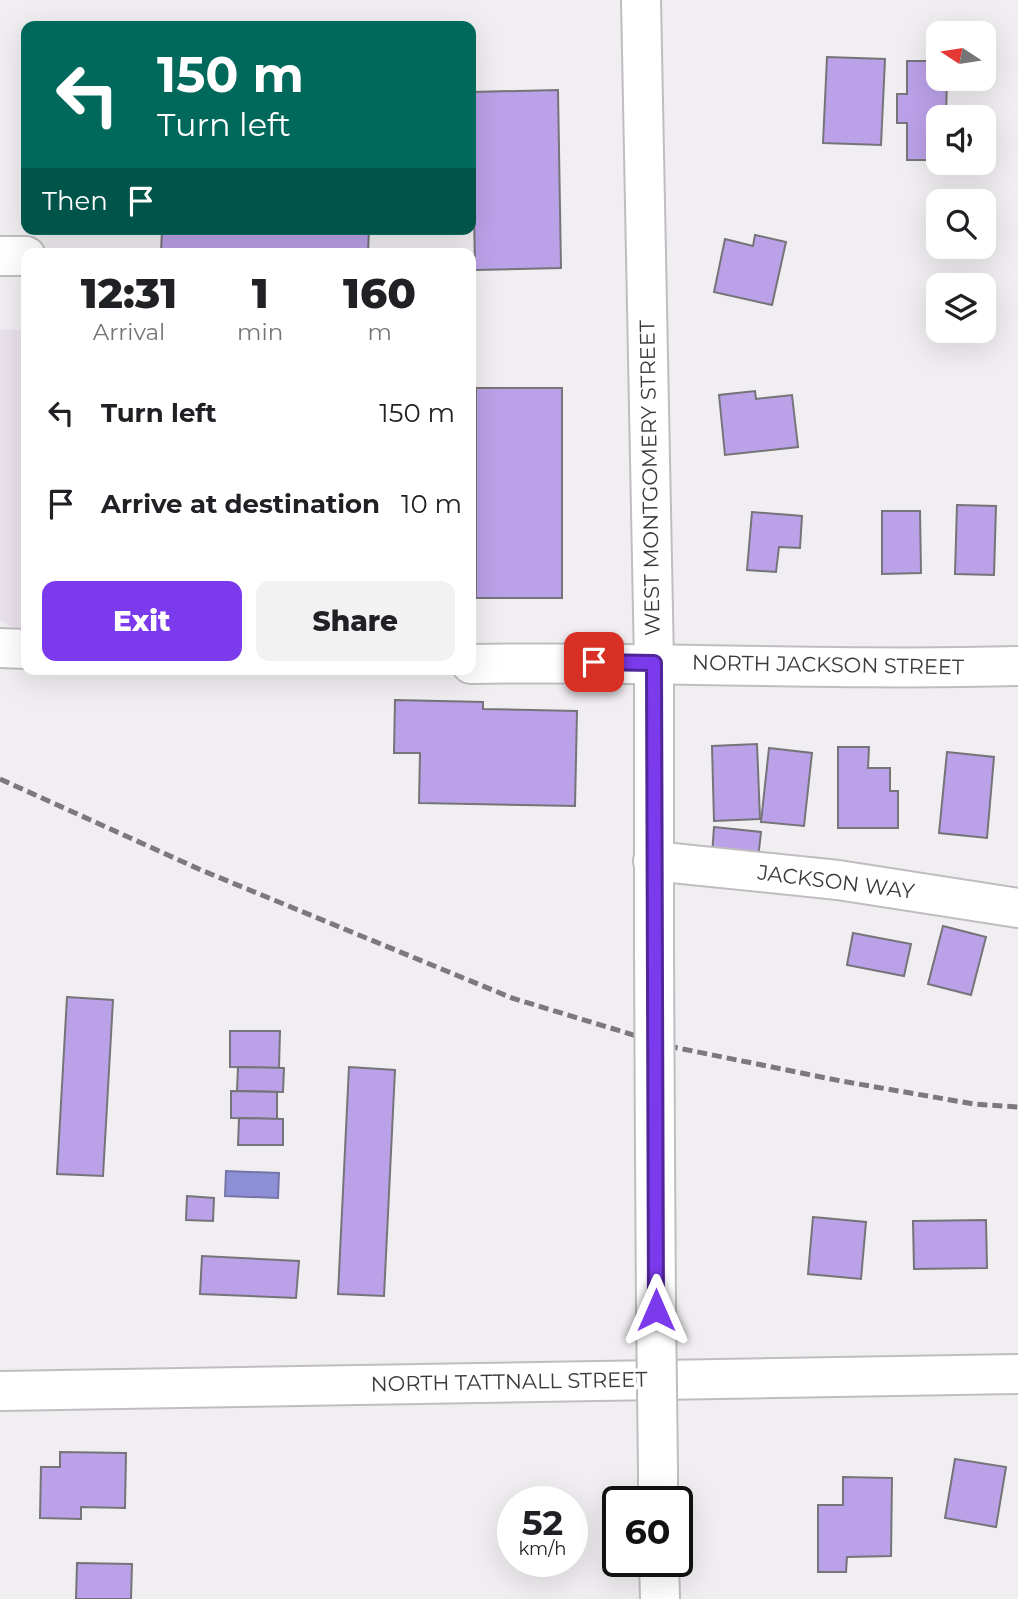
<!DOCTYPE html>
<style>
:root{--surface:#fff;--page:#f2f2f2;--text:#202124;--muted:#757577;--accent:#7c3aed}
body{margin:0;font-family:Montserrat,sans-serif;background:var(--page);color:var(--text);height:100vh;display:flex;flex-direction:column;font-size:26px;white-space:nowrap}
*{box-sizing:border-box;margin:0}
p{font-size:23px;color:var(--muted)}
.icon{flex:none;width:38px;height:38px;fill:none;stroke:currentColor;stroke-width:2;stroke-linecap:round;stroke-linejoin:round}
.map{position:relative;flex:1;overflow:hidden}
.panel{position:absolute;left:21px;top:248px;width:455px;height:427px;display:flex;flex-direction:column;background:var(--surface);border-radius:14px;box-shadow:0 7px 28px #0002}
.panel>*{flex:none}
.banner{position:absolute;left:21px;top:21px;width:455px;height:214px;border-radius:14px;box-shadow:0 7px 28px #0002;background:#00695c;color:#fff;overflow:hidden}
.needle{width:46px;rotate:282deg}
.tools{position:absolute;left:926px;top:21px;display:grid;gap:14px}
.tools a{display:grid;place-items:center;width:70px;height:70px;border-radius:14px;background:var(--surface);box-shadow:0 7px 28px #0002;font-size:35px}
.speed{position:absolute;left:497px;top:1486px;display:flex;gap:14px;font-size:35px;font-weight:700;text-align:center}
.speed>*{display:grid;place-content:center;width:91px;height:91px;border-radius:50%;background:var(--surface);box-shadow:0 7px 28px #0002;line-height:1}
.speed small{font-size:18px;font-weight:400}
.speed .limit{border:4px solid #111;border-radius:10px;background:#fff;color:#111}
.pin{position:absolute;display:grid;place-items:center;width:60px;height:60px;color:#fff;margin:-30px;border-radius:14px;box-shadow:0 4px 10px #0006}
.me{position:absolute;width:77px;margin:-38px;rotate:0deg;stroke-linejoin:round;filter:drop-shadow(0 0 5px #0008)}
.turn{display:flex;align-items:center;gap:24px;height:147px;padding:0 21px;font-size:32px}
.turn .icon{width:91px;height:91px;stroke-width:2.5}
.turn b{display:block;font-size:49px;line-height:60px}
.then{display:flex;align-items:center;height:66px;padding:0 21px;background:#0003;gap:14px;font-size:26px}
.eta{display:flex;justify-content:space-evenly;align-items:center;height:119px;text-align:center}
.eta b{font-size:42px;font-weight:800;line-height:49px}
.button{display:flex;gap:14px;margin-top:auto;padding:14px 21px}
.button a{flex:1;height:80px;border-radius:14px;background:var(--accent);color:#fff;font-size:28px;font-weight:800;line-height:80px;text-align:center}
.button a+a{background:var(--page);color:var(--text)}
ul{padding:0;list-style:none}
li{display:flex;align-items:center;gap:21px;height:91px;padding:0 21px}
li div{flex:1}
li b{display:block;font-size:26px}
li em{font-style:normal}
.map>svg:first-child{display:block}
</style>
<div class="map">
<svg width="1018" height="1599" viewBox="0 0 1018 1599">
<rect width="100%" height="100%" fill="#f1eef2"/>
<path fill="#e9e1eb" d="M 0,330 L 26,330 L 26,632 L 0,621 Z"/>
<path fill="#8e90d7" stroke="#7576a8" stroke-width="2" d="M 226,1171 L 279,1173 L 278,1198 L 225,1196 Z"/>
<g fill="#bba1e8" stroke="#757478" stroke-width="2">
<path d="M 827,57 L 885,59 L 881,145 L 823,143 Z"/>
<path d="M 907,61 L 938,61 L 938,79 L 947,79 L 946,117 L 938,117 L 938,160 L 907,160 L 907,123 L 897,123 L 897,94 L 907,94 Z"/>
<path d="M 558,90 L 561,268 L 475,270 L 472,92 Z"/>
<path d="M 162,229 L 369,229 L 368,254 L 161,254 Z"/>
<path d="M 755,235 L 786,242 L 772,305 L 714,292 L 725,239 L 753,246 Z"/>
<rect x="476" y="388" width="86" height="210"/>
<path d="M 755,391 L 756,399 L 792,395 L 798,447 L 725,455 L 719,395 Z"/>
<path d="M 957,505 L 996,506 L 994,575 L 955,574 Z"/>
<path d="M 882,511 L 920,511 L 921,573 L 882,574 Z"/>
<path d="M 752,512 L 802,516 L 800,548 L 779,547 L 776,572 L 747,570 Z"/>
<path d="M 395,700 L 483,702 L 483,709 L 577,711 L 575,806 L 419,803 L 420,753 L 394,753 Z"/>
<path d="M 757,744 L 760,819 L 714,821 L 712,746 Z"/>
<path d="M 838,747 L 869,747 L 868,768 L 890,768 L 890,791 L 898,791 L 898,828 L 838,828 Z"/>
<path d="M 769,748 L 812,753 L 804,826 L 761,822 Z"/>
<path d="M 947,752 L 994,757 L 987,838 L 939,833 Z"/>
<path d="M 714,827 L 761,832 L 758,859 L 712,855 Z"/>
<path d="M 943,926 L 986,937 L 971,995 L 928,984 Z"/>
<path d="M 853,933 L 911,944 L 904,976 L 847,965 Z"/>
<path d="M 67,997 L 113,1000 L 103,1176 L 57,1174 Z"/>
<path d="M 230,1031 L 280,1031 L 279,1068 L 230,1067 Z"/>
<path d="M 238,1067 L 284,1068 L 283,1092 L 237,1091 Z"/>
<path d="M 349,1067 L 395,1070 L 384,1296 L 338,1294 Z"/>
<path d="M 231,1091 L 277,1092 L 277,1119 L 231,1118 Z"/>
<path d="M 239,1118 L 283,1119 L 283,1145 L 238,1145 Z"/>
<path d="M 187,1196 L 214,1198 L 213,1221 L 186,1220 Z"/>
<path d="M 813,1217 L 866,1222 L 861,1279 L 808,1274 Z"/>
<path d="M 986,1220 L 987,1268 L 914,1269 L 913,1221 Z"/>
<path d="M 202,1256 L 299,1261 L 296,1298 L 200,1294 Z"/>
<path d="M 60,1452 L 126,1453 L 125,1508 L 81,1507 L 81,1519 L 40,1518 L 41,1467 L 60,1467 Z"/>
<path d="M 955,1459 L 1006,1467 L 996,1527 L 945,1518 Z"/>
<path d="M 843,1477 L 892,1478 L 891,1556 L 847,1557 L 846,1572 L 818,1572 L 818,1505 L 843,1505 Z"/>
<path d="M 77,1563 L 132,1564 L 131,1599 L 76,1599 Z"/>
</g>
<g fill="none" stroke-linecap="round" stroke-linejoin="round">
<g stroke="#c0bdc1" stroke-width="42">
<g id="minor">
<path d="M 0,256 L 26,256"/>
<path d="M 0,648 L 26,649"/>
<path d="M 471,664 C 653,661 836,671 1018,666"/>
<path d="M 653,861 L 838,880 L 1018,908"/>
<path d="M 0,1391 L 1018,1374"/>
</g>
</g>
<g stroke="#c0bdc1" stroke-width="42">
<g id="major">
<path d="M 641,0 L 654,663 L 654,947"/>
<path d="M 655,1151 L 656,1310"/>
<path d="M 658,1471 L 658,1502"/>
<path d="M 659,1561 L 660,1599"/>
</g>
</g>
<use href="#minor" stroke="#fff" stroke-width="38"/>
<use href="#major" stroke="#fff" stroke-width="38"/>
<path stroke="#7b797b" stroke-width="5" stroke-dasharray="10 5" stroke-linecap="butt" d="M 0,779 L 201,870 L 512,998 L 673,1047 L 841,1081 L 974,1104 L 1018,1107"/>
<g stroke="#c0bdc1" stroke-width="42" stroke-linecap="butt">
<g id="major-bridge">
<path d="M 654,947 L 655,1151"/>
<path d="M 656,1310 L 658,1471"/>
</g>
</g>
<use href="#major-bridge" stroke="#fff" stroke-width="38"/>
</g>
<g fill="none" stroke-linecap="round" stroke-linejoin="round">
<g stroke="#51269a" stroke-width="18">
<path id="route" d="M 594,662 L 654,663 L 656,1310"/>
</g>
<use href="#route" stroke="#7c3aed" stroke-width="12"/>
</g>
<g text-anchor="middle" stroke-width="7" stroke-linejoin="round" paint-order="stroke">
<g font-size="21" fill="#3c3b3c" stroke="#fff">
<text transform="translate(650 478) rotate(-91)" y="7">WEST MONTGOMERY STREET</text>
<text transform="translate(828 665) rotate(1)" y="7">NORTH JACKSON STREET</text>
<text transform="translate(836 882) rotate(7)" y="7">JACKSON WAY</text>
<text transform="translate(509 1382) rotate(-1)" y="7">NORTH TATTNALL STREET</text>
</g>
</g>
</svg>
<div class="tools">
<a><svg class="needle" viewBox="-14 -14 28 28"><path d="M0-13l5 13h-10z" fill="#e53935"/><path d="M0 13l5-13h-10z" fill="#757577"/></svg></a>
<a><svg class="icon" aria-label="sound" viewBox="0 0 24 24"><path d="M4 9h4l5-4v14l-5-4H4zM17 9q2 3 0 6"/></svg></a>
<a><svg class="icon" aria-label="search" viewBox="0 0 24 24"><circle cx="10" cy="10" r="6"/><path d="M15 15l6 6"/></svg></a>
<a><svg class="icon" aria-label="layers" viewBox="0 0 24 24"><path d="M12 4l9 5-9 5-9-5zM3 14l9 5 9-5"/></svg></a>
</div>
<div class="speed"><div>52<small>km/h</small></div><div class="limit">60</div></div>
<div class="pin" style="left:594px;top:662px;background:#d93025"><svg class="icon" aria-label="arrive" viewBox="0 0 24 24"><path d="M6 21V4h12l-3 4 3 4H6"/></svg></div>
<svg class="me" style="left:656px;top:1310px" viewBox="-20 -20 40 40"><path d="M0-17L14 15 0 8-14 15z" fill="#7c3aed" stroke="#fff" stroke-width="4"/></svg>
<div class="banner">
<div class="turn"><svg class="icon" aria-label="left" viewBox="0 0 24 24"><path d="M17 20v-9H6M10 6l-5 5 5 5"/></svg><div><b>150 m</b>Turn left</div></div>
<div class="then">Then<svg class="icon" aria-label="arrive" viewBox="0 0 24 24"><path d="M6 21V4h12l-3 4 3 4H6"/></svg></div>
</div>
<section class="panel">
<div class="eta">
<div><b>12:31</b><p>Arrival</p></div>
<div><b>1</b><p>min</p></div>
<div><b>160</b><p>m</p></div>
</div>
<ul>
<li><svg class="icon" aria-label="left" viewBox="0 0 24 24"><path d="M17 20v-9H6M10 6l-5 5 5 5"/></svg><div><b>Turn left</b></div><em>150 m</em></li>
<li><svg class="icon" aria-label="arrive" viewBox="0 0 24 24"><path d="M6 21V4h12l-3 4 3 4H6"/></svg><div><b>Arrive at destination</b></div><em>10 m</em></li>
</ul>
<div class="button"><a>Exit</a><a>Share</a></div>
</section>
</div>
